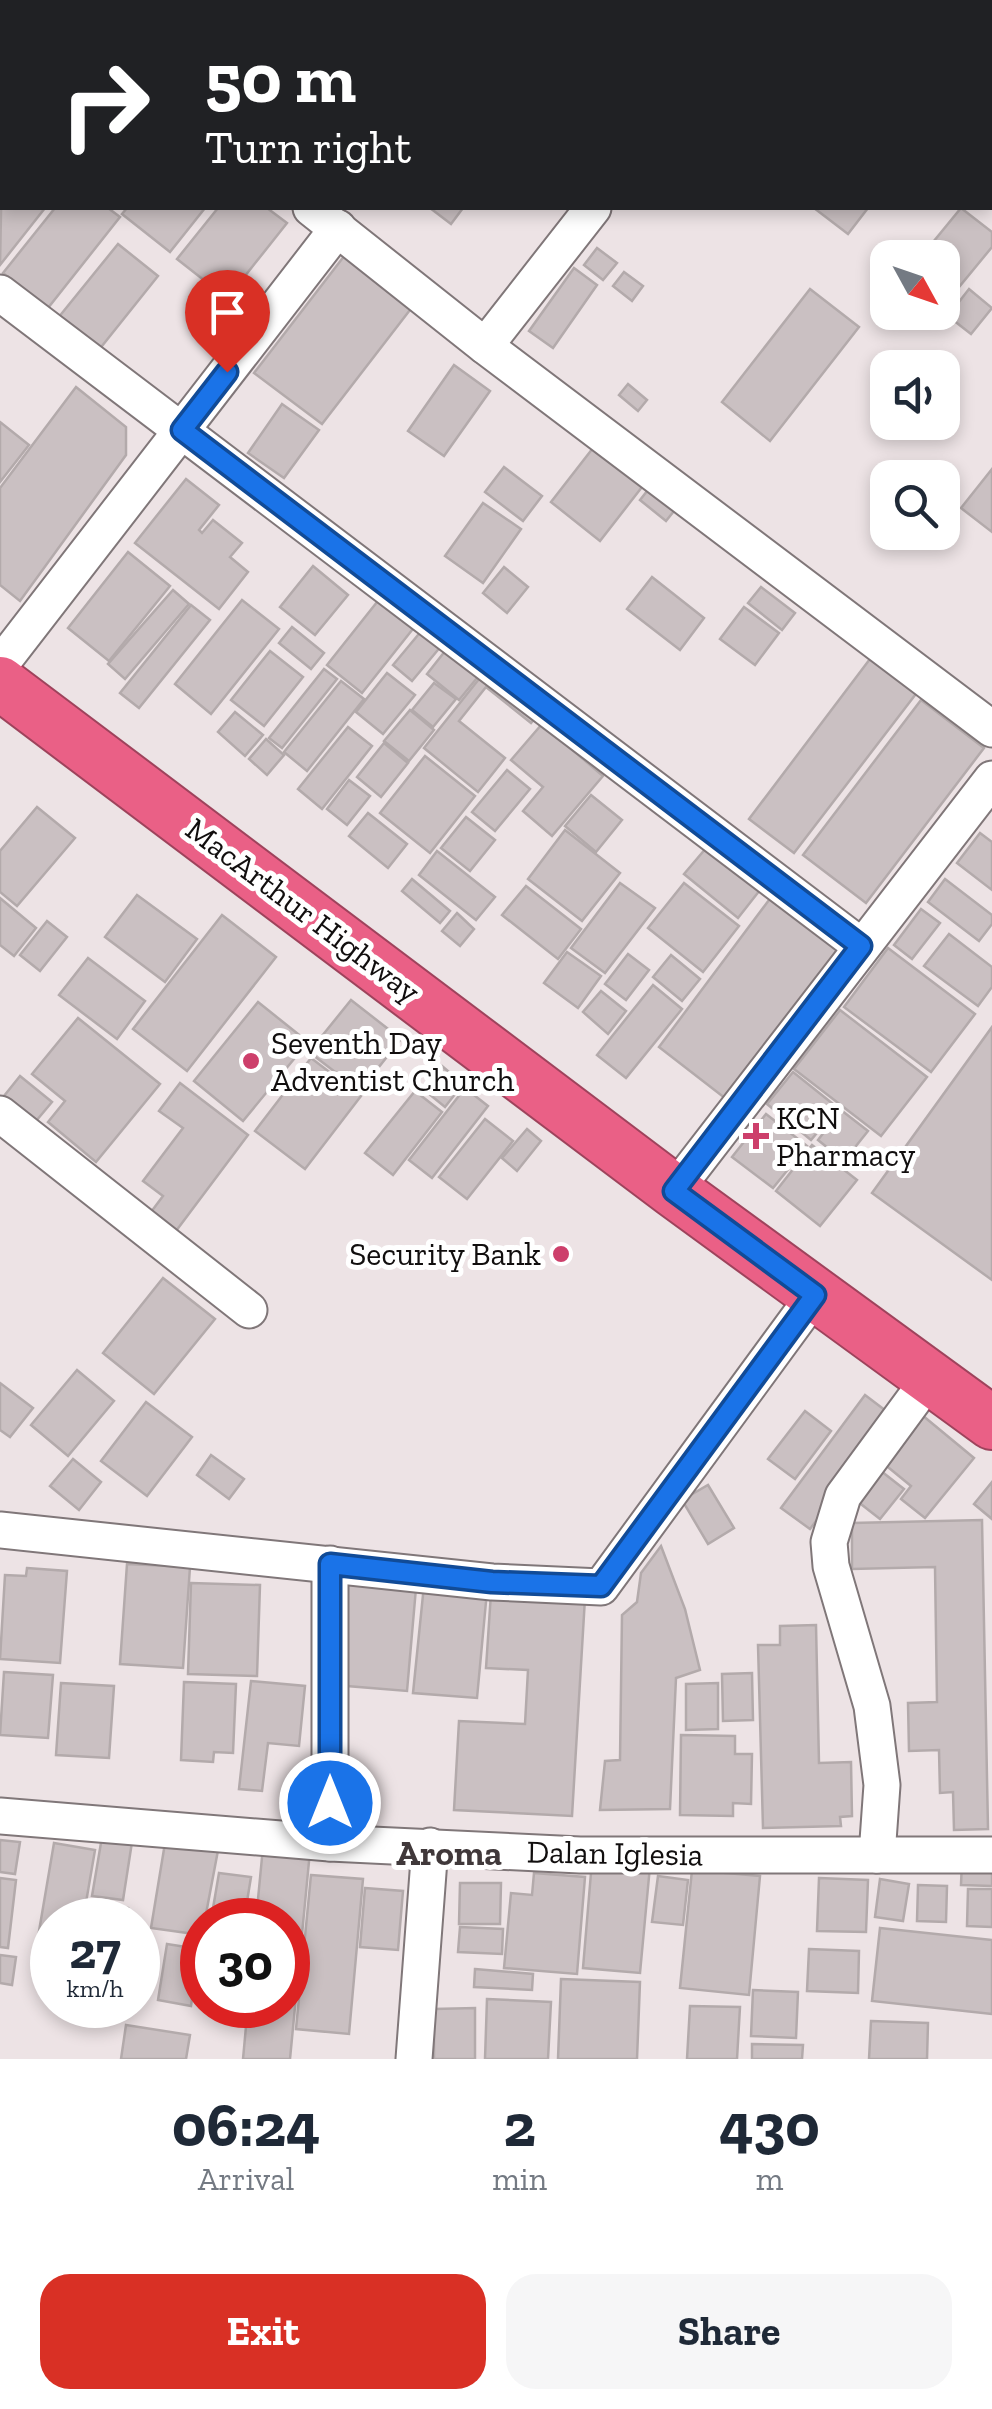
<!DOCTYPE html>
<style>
:root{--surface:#fff;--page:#f6f6f7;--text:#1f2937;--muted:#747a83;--accent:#d93025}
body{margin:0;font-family:"Zilla Slab",serif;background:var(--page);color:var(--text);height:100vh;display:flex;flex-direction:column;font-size:38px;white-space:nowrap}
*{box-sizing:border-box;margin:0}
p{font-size:32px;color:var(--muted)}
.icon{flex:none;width:55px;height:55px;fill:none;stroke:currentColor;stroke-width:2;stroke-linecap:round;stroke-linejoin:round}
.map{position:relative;height:2059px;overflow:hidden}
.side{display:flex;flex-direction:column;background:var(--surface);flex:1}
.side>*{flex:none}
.banner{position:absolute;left:0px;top:0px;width:992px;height:210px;box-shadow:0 5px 15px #0003;background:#202124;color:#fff;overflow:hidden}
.needle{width:65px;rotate:130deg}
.tools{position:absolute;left:870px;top:240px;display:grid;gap:20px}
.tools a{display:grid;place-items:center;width:90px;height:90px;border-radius:20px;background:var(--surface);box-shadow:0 5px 15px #0003;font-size:50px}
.speed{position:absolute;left:30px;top:1898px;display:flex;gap:20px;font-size:50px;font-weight:700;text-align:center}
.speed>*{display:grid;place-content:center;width:130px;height:130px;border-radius:50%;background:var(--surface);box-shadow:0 5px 15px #0003;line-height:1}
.speed small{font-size:25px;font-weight:400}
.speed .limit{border:15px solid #d22;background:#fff;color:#111}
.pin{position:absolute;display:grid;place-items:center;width:85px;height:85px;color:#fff;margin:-102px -42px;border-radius:50% 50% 50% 0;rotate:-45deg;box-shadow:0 0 10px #0007}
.pin .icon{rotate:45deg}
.me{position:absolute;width:110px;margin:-55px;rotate:0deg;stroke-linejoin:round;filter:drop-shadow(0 0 8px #0008)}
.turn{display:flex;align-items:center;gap:35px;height:210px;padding:0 40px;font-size:45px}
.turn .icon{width:130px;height:130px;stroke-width:2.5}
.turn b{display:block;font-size:70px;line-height:85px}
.eta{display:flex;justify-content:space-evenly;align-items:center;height:170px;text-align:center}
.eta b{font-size:60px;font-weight:800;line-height:70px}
.button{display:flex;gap:20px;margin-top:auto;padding:20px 40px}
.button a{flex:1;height:115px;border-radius:30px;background:var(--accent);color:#fff;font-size:40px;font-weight:800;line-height:115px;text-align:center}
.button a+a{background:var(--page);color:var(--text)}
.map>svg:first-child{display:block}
</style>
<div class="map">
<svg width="992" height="2059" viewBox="0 0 992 2059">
<rect width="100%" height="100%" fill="#ede3e5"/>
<g fill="#cac0c2" stroke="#b3aaab" stroke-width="2.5">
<path d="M 298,0 L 617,0 L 296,2 Z"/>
<path d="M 2,163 L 2,208 L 45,208 L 0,265 Z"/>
<path d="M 55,208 L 108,208 L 120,217 L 48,308 L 3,273 Z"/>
<path d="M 127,208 L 205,208 L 170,252 L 122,214 Z"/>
<path d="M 218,208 L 267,208 L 287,223 L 241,281 L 256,292 L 242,310 L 177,259 Z"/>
<path d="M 430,208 L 463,208 L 451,224 Z"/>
<path d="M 814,208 L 868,208 L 848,234 Z"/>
<path d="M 961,208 L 992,232 L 992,247 L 950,298 L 942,292 L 942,258 L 920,258 Z"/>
<path d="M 118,244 L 158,276 L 98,351 L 58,318 Z"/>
<path d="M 597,248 L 617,263 L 603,280 L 584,265 Z"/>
<path d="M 345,255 L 413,306 L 322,424 L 254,373 Z"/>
<path d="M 574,268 L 597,285 L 553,348 L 529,331 Z"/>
<path d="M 624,272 L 643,286 L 632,301 L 613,286 Z"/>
<path d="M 810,289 L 859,327 L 770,441 L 722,402 Z"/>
<path d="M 969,289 L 992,308 L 971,334 L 948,316 Z"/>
<path d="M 454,365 L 490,391 L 444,456 L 408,431 Z"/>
<path d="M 628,384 L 647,400 L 638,411 L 619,395 Z"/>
<path d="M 76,387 L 126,427 L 126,455 L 20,601 L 0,585 L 0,488 Z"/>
<path d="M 282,404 L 319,430 L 284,478 L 248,453 Z"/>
<path d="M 0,422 L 29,445 L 0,482 Z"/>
<path d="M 600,439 L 649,478 L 600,541 L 551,502 Z"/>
<path d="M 504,467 L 542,496 L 523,521 L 485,492 Z"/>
<path d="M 992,469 L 992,532 L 961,508 Z"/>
<path d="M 186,479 L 219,505 L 199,530 L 202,533 L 213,520 L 242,543 L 230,557 L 248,572 L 219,609 L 135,543 Z"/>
<path d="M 655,481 L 682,501 L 666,521 L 640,500 Z"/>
<path d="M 483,503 L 521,529 L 483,583 L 445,556 Z"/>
<path d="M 128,552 L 170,586 L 109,661 L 68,628 Z"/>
<path d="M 313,566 L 348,595 L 315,635 L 280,607 Z"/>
<path d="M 504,567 L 528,587 L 507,613 L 483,593 Z"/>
<path d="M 652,577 L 704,618 L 680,650 L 627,609 Z"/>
<path d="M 761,587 L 795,613 L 782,630 L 748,603 Z"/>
<path d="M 173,590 L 189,604 L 125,679 L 108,664 Z"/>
<path d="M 385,592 L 420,620 L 362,693 L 327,665 Z"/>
<path d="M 242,600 L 279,629 L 211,714 L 175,684 Z"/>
<path d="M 191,605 L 210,620 L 139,708 L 120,693 Z"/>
<path d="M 744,607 L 779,633 L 755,665 L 720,639 Z"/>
<path d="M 292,627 L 324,653 L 311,669 L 279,643 Z"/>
<path d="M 423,629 L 442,645 L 412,681 L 393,665 Z"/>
<path d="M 453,641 L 486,667 L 459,700 L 427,674 Z"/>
<path d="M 270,651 L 303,677 L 264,726 L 231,700 Z"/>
<path d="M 876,651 L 922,686 L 794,853 L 749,819 Z"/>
<path d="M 324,669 L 337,679 L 282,748 L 269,738 Z"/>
<path d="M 487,669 L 541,711 L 531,723 L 486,687 L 459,721 L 505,758 L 478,792 L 424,748 Z"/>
<path d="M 387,673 L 415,695 L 383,734 L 356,712 Z"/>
<path d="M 341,681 L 364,699 L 307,771 L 284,752 Z"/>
<path d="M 434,683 L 456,699 L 433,727 L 412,710 Z"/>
<path d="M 921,700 L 984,748 L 866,903 L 803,855 Z"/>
<path d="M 410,710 L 434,730 L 409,761 L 384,741 Z"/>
<path d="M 235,712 L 263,735 L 245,756 L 218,732 Z"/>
<path d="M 542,724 L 603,776 L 552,836 L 523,811 L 543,787 L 511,760 Z"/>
<path d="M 348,727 L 372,746 L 322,809 L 298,789 Z"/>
<path d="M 266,739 L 284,755 L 267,775 L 249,759 Z"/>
<path d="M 384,743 L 408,763 L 381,797 L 357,777 Z"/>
<path d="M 425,756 L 475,796 L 430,853 L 380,813 Z"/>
<path d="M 507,770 L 530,789 L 495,831 L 472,812 Z"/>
<path d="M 349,780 L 370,796 L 347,825 L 327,809 Z"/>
<path d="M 591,795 L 622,820 L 596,852 L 565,826 Z"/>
<path d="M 37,807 L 75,838 L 17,906 L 0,892 L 0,851 Z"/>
<path d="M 368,813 L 407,844 L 388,868 L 349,836 Z"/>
<path d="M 466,817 L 495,840 L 470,871 L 441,848 Z"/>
<path d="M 565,830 L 620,873 L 582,921 L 528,879 Z"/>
<path d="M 980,833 L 992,842 L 992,890 L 957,863 Z"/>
<path d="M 707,847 L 760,890 L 738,918 L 684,874 Z"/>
<path d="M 437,851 L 495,897 L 476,920 L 419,875 Z"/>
<path d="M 412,879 L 450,911 L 440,923 L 402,891 Z"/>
<path d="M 945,879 L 992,915 L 992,924 L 979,941 L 928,902 Z"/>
<path d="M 620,883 L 655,908 L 605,973 L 571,948 Z"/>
<path d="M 684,883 L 739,926 L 703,972 L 648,928 Z"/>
<path d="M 526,886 L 581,929 L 558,959 L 502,915 Z"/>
<path d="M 137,895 L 197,939 L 165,982 L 105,937 Z"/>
<path d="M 772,896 L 843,952 L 730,1102 L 659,1047 Z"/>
<path d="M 0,898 L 36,928 L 14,956 L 0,945 Z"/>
<path d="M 921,909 L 940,923 L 912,959 L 894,945 Z"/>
<path d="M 457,913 L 474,929 L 460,946 L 442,931 Z"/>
<path d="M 222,915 L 276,957 L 187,1071 L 133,1029 Z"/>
<path d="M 47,921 L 67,937 L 40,971 L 20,955 Z"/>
<path d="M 949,934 L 992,967 L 992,987 L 978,1006 L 924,966 Z"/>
<path d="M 888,948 L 975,1014 L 931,1072 L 844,1007 Z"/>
<path d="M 567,952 L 601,976 L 578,1008 L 544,983 Z"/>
<path d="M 628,954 L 649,970 L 626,1000 L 605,984 Z"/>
<path d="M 671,955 L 700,979 L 682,1001 L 653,977 Z"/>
<path d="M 88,958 L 145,1001 L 117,1039 L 59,995 Z"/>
<path d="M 653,985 L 682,1009 L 626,1078 L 597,1055 Z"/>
<path d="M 601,991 L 626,1011 L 608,1034 L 583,1012 Z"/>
<path d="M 351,1000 L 401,1039 L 360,1091 L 309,1052 Z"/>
<path d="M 258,1002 L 308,1042 L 243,1121 L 194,1081 Z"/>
<path d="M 840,1010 L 927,1077 L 881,1136 L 794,1069 Z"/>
<path d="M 78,1018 L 160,1084 L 96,1162 L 48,1122 L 65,1101 L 32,1074 Z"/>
<path d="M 992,1027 L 992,1280 L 872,1193 Z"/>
<path d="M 311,1058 L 361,1096 L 305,1169 L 255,1131 Z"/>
<path d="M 442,1066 L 463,1084 L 445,1107 L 423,1089 Z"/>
<path d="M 793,1072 L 838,1108 L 811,1140 L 767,1104 Z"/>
<path d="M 20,1076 L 52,1102 L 31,1127 L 0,1101 Z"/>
<path d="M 180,1083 L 248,1135 L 173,1235 L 148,1216 L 163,1196 L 143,1181 L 183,1128 L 159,1111 Z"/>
<path d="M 465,1088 L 488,1106 L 432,1178 L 409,1160 Z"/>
<path d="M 415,1091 L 442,1112 L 393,1175 L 365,1153 Z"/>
<path d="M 841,1110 L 868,1131 L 844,1161 L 818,1140 Z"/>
<path d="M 766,1114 L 807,1146 L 773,1188 L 732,1157 Z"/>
<path d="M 485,1119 L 513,1141 L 467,1199 L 439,1177 Z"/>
<path d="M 527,1129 L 541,1141 L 517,1171 L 502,1158 Z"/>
<path d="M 812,1145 L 857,1180 L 820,1226 L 776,1191 Z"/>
<path d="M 163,1278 L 215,1319 L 154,1394 L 103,1353 Z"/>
<path d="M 77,1370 L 114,1401 L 68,1456 L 31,1425 Z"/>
<path d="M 0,1383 L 33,1408 L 10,1437 L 0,1430 Z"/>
<path d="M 865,1395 L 894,1417 L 810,1529 L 781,1508 Z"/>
<path d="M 146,1402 L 192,1437 L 147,1496 L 101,1461 Z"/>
<path d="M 805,1411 L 831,1431 L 795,1479 L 768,1459 Z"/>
<path d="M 922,1415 L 974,1458 L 925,1518 L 901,1499 L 911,1486 L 883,1463 Z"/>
<path d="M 211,1455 L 244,1479 L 229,1499 L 197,1475 Z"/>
<path d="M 73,1459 L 101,1482 L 79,1510 L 50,1486 Z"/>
<path d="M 881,1471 L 904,1489 L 880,1519 L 857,1501 Z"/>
<path d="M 992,1482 L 992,1519 L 974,1504 Z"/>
<path d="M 708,1485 L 734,1528 L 708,1544 L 682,1500 Z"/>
<path d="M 982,1520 L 988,1829 L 954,1830 L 953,1792 L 940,1793 L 939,1750 L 909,1751 L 908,1703 L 937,1702 L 935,1567 L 852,1569 L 852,1523 Z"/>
<path d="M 661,1546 L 685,1609 L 700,1670 L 676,1678 L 670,1809 L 600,1810 L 605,1761 L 620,1760 L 622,1615 L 637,1602 L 641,1573 Z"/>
<path d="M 127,1564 L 190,1567 L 183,1668 L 120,1664 Z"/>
<path d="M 27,1568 L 67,1571 L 60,1663 L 0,1659 L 5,1575 L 26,1576 Z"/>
<path d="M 345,1582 L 416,1588 L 407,1691 L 335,1685 Z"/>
<path d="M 191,1583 L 260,1585 L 257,1676 L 188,1674 Z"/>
<path d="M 424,1585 L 487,1591 L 477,1698 L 413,1693 Z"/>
<path d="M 491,1593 L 585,1598 L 572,1816 L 454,1810 L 459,1721 L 525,1724 L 528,1670 L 486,1668 Z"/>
<path d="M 816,1625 L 819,1763 L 851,1762 L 852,1816 L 840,1817 L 841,1826 L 763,1828 L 758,1645 L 780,1645 L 780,1626 Z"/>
<path d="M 4,1672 L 53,1675 L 48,1738 L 0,1735 Z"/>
<path d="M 752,1673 L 753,1720 L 723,1721 L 722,1674 Z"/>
<path d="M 251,1681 L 305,1686 L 299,1746 L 268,1743 L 262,1791 L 239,1789 Z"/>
<path d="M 184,1682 L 236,1684 L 233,1753 L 214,1752 L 213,1762 L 181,1760 Z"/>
<path d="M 61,1683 L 114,1686 L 109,1758 L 56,1755 Z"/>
<path d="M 718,1683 L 718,1729 L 686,1730 L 686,1684 Z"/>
<path d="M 681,1735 L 735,1736 L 735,1754 L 752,1754 L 751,1804 L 733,1803 L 733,1816 L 680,1815 Z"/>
<path d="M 102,1837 L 132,1842 L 123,1900 L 92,1896 Z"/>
<path d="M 166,1837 L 219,1845 L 202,1935 L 151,1928 Z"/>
<path d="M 0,1840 L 20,1842 L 15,1874 L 0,1872 Z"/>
<path d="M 54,1843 L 95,1850 L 83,1920 L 52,1920 L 52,1946 L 37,1943 Z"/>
<path d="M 263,1847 L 310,1851 L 290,2059 L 243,2059 L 248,2005 L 288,2005 L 288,1920 L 256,1920 Z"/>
<path d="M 962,1860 L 992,1861 L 992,1886 L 961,1885 Z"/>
<path d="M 592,1861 L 650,1866 L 640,1973 L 583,1968 Z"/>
<path d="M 692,1870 L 760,1876 L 749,1995 L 680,1988 Z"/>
<path d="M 219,1873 L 251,1877 L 244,1920 L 211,1920 Z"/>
<path d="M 534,1873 L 585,1877 L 577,1974 L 504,1968 L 511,1893 L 532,1895 Z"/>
<path d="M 311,1875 L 363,1879 L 349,2034 L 296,2029 Z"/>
<path d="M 658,1876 L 688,1880 L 683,1925 L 652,1922 Z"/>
<path d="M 0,1878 L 16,1880 L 8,1948 L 0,1947 Z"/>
<path d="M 819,1878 L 868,1880 L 866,1932 L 817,1931 Z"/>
<path d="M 880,1879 L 909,1884 L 903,1921 L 875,1917 Z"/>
<path d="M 460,1883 L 501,1883 L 500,1924 L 459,1924 Z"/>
<path d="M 918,1885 L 947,1886 L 946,1922 L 917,1921 Z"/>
<path d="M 365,1888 L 403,1891 L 398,1950 L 360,1947 Z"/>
<path d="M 968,1889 L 992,1889 L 992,1927 L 967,1926 Z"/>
<path d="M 90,1901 L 128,1908 L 126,1920 L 87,1920 Z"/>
<path d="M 460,1927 L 503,1929 L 502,1954 L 458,1952 Z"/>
<path d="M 880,1928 L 992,1940 L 992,2014 L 872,2001 Z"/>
<path d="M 167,1944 L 199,1949 L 191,2006 L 158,2000 Z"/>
<path d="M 809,1949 L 859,1951 L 858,1993 L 807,1991 Z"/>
<path d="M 0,1955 L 16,1957 L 12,1985 L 0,1983 Z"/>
<path d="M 475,1969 L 533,1974 L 532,1990 L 474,1987 Z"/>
<path d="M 561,1979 L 640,1982 L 637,2059 L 558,2059 Z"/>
<path d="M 753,1990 L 798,1992 L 796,2038 L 751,2036 Z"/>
<path d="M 487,1999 L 551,2002 L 548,2059 L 485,2059 Z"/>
<path d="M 690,2006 L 740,2007 L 737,2059 L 687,2059 Z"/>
<path d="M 475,2008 L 475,2059 L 434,2059 L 434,2009 Z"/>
<path d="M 871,2021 L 928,2023 L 927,2059 L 869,2059 Z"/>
<path d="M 126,2025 L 190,2035 L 186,2059 L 121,2059 Z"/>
<path d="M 752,2044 L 803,2045 L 802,2059 L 752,2059 Z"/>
</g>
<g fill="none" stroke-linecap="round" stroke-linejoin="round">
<g stroke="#807779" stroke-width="39">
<g id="minor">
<path d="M 32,0 L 36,2"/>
<path d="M 923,0 L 926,2"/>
<path d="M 237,2 L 239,0"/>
<path d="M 752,2 L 754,0"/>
<path d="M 990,53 L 992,55"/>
<path d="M 311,208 L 485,346 L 992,729"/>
<path d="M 0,293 L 861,946"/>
<path d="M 485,346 L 593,208"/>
<path d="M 0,665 L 338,228"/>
<path d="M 0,1114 L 249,1310"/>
<path d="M 674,1191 L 992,779"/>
<path d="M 0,1530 L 492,1582 L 601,1587 L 815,1295"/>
<path d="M 330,1564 L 330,1843"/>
<path d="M 0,1816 L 330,1843 L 580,1855 L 992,1855"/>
<path d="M 877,1855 L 882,1785 L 872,1706 L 831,1566 L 829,1542 L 843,1496 L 929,1379"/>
<path d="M 414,2059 L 430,1846"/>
</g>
</g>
<g stroke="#9e435c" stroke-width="56">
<path id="highway" d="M 0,683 L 674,1191 L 992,1423"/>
</g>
<use href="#minor" stroke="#fff" stroke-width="35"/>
<use href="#highway" stroke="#ea6086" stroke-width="52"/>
</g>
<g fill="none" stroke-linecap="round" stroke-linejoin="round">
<g stroke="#114b97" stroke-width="25">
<path id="route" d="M 227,372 L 182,430 L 861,946 L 674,1191 L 815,1295 L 601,1586 L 492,1582 L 330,1564 L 330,1803"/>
</g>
<use href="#route" stroke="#1a73e8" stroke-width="18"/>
</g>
<g fill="#cd3f6b" stroke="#fff" stroke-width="4">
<circle cx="251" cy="1061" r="10"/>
<path d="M751 1121h10v10h10v10h-10v10h-10v-10h-10v-10h10z"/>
<circle cx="561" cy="1254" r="10"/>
</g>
<g text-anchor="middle" stroke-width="10" stroke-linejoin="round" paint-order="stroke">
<g font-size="32" fill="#110e0e" stroke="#fff">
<text transform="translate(303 910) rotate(37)" y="11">MacArthur Highway</text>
<text transform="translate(615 1853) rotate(1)" y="11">Dalan Iglesia</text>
</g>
<g font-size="32" fill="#110e0e" stroke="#fff" text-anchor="start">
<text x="271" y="1054">Seventh Day<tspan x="271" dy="37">Adventist Church</tspan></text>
<text x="776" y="1129">KCN<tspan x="776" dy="37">Pharmacy</tspan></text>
<text x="541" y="1265" text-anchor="end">Security Bank</text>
</g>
<g font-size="35" font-weight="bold" fill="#40383a" stroke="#fff">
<text x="449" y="1865">Aroma</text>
</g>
</g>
</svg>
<div class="tools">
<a><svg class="needle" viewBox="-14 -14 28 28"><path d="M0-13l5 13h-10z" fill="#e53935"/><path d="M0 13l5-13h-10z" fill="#747a83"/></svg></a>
<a><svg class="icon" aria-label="sound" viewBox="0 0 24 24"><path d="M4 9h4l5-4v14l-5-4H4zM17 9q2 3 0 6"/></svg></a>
<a><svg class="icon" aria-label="search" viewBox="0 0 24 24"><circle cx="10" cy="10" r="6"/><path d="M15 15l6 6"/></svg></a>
</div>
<div class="speed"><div>27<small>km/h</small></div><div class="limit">30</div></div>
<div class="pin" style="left:227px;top:372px;background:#d93025"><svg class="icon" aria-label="arrive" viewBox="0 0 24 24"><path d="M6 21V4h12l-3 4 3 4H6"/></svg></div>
<svg class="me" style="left:330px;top:1803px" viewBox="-20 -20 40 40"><circle r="17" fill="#1a73e8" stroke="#fff" stroke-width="3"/><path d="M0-11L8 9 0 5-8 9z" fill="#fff"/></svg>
<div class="banner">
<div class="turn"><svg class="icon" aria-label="right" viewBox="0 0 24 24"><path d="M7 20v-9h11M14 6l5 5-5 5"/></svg><div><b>50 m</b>Turn right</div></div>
</div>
</div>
<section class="side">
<div class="eta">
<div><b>06:24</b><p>Arrival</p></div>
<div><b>2</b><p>min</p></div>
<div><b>430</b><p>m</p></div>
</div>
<div class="button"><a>Exit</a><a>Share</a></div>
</section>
